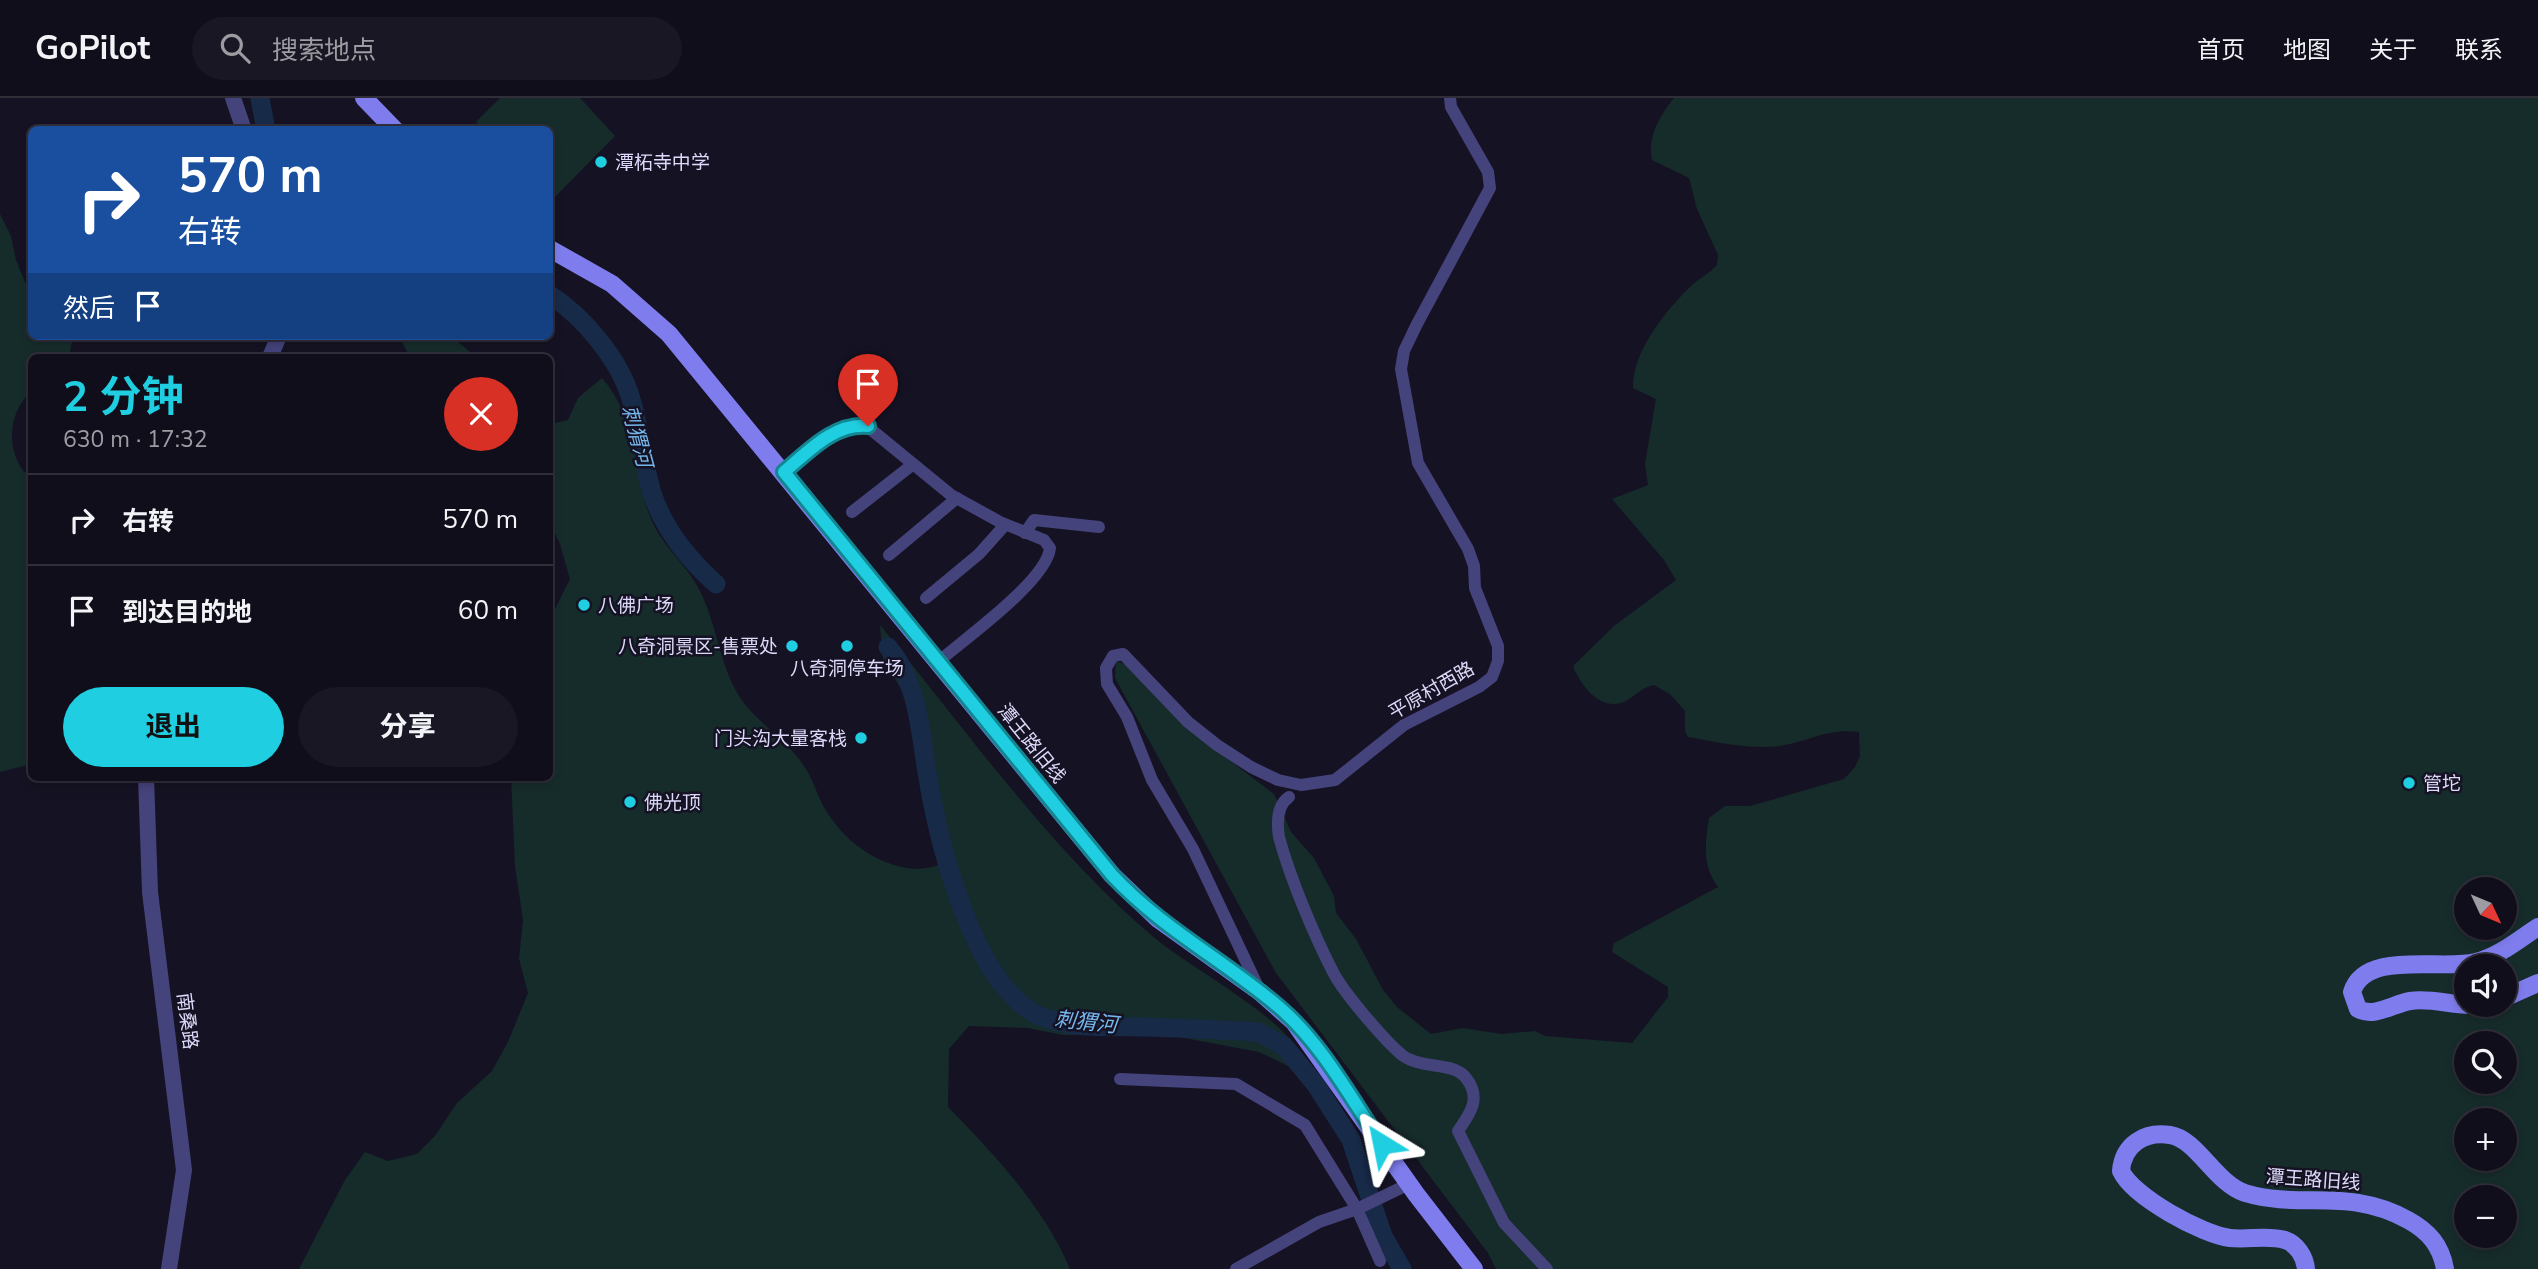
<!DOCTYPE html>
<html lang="zh">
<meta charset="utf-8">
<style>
:root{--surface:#100e1a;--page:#191723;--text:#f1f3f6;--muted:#9c9ca2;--line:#302e39;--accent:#1fcee0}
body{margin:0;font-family:"Nunito Sans","Noto Sans SC",sans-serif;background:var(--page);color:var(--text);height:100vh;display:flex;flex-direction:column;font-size:26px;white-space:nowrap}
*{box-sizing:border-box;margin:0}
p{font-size:23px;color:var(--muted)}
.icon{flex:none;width:38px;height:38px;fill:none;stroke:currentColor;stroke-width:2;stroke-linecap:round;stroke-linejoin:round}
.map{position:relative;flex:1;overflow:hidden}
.side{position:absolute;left:28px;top:256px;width:525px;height:427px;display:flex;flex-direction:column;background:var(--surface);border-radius:10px;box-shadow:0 4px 10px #0003,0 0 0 2px var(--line)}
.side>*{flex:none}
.banner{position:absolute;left:28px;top:28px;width:525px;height:214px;border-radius:10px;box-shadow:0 4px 10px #0003,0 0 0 2px var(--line);background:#1a4fa0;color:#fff;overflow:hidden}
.needle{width:46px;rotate:134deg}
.tools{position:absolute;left:2454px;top:779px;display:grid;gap:14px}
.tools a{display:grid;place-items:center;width:63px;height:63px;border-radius:50%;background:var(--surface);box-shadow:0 4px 10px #0003,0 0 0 2px var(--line);font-size:35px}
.pin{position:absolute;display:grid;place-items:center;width:60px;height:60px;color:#fff;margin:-72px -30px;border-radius:50% 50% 50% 0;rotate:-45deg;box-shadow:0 0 7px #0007}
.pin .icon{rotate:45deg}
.me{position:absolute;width:77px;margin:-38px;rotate:325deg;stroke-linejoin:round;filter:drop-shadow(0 0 5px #0008)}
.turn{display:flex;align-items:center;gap:24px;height:147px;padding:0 35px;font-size:32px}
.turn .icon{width:91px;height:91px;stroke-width:2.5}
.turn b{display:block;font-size:49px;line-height:60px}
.then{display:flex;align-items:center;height:66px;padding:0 35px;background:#0003;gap:14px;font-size:26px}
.round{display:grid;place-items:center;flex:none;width:74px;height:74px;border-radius:37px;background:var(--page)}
.overview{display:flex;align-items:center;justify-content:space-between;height:119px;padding:0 35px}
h1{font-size:42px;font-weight:700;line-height:52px;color:var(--accent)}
.cta{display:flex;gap:14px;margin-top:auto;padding:14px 35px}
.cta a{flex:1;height:80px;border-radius:42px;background:var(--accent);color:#111;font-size:28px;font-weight:700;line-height:80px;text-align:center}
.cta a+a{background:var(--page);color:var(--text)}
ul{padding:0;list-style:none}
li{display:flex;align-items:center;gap:21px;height:91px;padding:0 35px;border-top:2px solid var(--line)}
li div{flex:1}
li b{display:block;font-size:26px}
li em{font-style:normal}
header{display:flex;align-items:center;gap:42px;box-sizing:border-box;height:98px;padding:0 35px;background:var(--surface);border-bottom:2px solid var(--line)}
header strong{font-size:33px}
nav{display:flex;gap:38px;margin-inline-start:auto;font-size:24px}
.search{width:490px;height:63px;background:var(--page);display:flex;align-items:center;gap:18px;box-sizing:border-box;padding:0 24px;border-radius:38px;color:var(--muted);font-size:26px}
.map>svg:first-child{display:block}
</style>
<header>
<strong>GoPilot</strong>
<div class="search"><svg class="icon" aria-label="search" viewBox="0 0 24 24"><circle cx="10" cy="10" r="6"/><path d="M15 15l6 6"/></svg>搜索地点</div>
<nav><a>首页</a><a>地图</a><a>关于</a><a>联系</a></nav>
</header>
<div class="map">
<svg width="2538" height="1171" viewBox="0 0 2538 1171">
<rect width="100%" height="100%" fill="#151223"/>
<g fill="#162c2b" fill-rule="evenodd">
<path d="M 500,0 L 580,0 L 615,38 L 552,102 L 550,32 L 483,31 L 476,24 Z"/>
<path d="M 1674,0 L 2538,0 L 2538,1171 L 1496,1171 L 1488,1155 L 1276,875 L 1115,580 L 1116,563 L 1127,567 L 1220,655 L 1274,696 L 1291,734 L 1314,760 L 1334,798 L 1336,815 L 1356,841 L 1383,892 L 1397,909 L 1431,936 L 1463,930 L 1501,936 L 1535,933 L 1545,938 L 1632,945 L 1668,899 L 1668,889 L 1612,854 L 1614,845 L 1718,789 C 1702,768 1705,745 1709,720 L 1725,708 L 1750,708 L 1844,681 L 1855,669 L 1860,658 L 1859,634 C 1826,630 1811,643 1780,648 C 1750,652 1717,644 1688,639 L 1685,633 L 1685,613 L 1670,596 L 1654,587 C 1643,589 1636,597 1626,603 C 1601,615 1581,588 1573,568 L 1614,528 L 1676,482 L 1664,462 L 1612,401 L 1648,387 L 1645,366 L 1656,301 L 1633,290 C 1632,254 1666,212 1692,187 C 1700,180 1710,175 1717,167 L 1718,157 L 1697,111 L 1689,80 L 1652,62 C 1647,39 1660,17 1674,0 ZM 2466,791 L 2504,791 L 2504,830 L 2466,830 ZM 2466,868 L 2504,868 L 2504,906 L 2466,906 ZM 2466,945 L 2504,945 L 2504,984 L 2466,984 ZM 2466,1022 L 2504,1022 L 2504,1060 L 2466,1060 ZM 2466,1099 L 2504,1099 L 2504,1138 L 2466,1138 Z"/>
<path d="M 0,116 L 11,138 L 16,162 L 31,199 L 32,238 L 73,238 L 69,259 L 32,259 L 31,293 C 8,316 6,349 24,374 L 31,376 L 32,666 L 0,674 Z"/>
<path d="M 399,238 L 451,238 L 476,259 L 410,259 Z"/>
<path d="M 602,280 C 641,325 630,373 652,423 C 663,449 688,468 700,493 C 716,525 719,562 736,593 C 752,622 786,640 804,668 C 813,681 817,697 825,711 C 844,743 876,767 914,771 C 927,772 944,765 956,762 L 940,720 L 933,675 L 922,636 L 905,598 L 883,560 L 880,527 C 966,632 1052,754 1156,841 C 1189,869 1291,923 1301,960 L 1292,970 L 1259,954 L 1163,936 L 1063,937 L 1028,930 L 969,928 L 949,951 L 948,1009 C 994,1056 1044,1109 1070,1171 L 299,1171 L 345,1082 L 365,1054 L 388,1063 L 417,1056 L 435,1038 L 457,1005 L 492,973 L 508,944 L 528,895 L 519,861 L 523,822 L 515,768 L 511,679 L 550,679 L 550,521 L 570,481 L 560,446 L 550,425 L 550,321 L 555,325 L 568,322 L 578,300 Z"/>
</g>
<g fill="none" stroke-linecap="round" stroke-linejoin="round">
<g stroke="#172a48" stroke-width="19">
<path d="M 260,0 L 266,32"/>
<path d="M 550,197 C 583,218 620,262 631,301 C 640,332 643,364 652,395 C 664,432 688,461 716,486"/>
<path d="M 888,549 C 919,585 920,635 928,680 C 939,746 974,889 1040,918 C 1072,932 1112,928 1146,929 C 1183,930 1220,932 1258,934 L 1284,948 L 1316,987 L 1351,1042 L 1383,1138 L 1402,1171"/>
</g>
<g stroke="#45437c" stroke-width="12">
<path d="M 784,374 C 809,353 834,325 868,329 L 951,397 L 1000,424 L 1044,442 L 1050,450 C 1047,482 966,540 939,563"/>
<path d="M 852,414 L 912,367"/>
<path d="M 1025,435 L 1034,422 L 1099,429"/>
<path d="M 889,457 L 957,400"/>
<path d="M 926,500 L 979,456 L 1005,427"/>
<path d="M 1289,699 C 1276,708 1277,726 1279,739 C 1290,780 1314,837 1333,874 C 1343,894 1385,943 1402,957 C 1422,972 1453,963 1466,980 C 1482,1000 1470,1016 1458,1033 L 1504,1125 L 1547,1171"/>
<path d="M 1259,891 L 1193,751 L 1152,682 L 1127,619 L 1107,586 L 1106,570 L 1113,558 L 1123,556 L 1188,624 L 1217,647 L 1251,669 L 1278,682 L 1301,687 L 1335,682 L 1404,627 L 1479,589 L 1492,579 L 1498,563 L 1498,548 L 1475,490 L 1474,468 L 1468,451 L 1418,365 L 1401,271 L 1404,253 L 1417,226 L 1490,90 L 1488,74 L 1451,9 L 1450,0"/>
<path d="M 1120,981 L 1236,986 L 1305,1027 L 1357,1111 L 1380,1163"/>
<path d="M 1236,1171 L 1319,1124 L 1357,1111 L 1409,1086"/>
</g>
<g stroke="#45437c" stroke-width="16">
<path d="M 233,0 L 244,32"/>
<path d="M 270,259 L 279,238"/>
<path d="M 146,679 L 150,794 L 184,1072 L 169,1171"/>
</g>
<g stroke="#7f7ded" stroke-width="18">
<path d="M 364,0 L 395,32"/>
<path d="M 550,151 L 612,186 L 669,236 L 1112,777 L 1158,821 L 1260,894 L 1294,924 L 1416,1096 L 1474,1171"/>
<path d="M 2504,900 L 2538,885"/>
<path d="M 2481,906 C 2457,910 2434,899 2410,903 C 2393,906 2374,920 2358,911 L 2352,894 C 2365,851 2443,873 2476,864 C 2499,858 2518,842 2538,829"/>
<path d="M 2306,1171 C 2305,1159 2297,1146 2285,1142 C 2268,1137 2248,1142 2230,1140 C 2203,1137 2133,1099 2121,1073 C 2123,1047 2144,1033 2170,1037 C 2197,1041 2215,1085 2245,1095 C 2302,1112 2350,1089 2408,1122 C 2428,1133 2441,1147 2445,1171"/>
</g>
</g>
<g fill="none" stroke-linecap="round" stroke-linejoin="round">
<g stroke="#148692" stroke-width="18">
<path id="route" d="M 868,328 C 834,325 809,353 784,374 L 1112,777 C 1161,830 1225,863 1280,910 C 1322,946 1351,1001 1382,1046"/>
</g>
<use href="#route" stroke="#1fcee0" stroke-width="12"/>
</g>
<g fill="#1fcee0" stroke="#151223" stroke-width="2.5">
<circle cx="601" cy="64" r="7"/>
<circle cx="584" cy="507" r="7"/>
<circle cx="792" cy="548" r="7"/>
<circle cx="847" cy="548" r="7"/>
<circle cx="861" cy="640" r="7"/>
<circle cx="2409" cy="685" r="7"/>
<circle cx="630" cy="704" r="7"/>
</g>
<g text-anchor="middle" stroke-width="5" stroke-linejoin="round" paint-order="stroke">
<g font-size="19" fill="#ddd9fa" stroke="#151223" text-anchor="start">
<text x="615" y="71">潭柘寺中学</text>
<text x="598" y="514">八佛广场</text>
<text x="778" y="555" text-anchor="end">八奇洞景区-售票处</text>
<text x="847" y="577" text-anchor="middle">八奇洞停车场</text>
<text x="847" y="647" text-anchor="end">门头沟大量客栈</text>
<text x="2423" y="692">管坨</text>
<text x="644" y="711">佛光顶</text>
</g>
<g font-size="19" fill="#ddd9fa" stroke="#151223">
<text transform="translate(1431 592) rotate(-30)" y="7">平原村西路</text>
<text transform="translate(1032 645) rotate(51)" y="7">潭王路旧线</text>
<text transform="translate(188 923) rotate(83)" y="7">南桑路</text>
<text transform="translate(2313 1081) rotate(4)" y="7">潭王路旧线</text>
</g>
<g font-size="21" font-style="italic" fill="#75b6ec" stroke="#151223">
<text transform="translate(637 338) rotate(75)" y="7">刺猬河</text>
<text transform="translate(1086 924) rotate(6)" y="7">刺猬河</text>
</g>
</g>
</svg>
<div class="tools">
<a><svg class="needle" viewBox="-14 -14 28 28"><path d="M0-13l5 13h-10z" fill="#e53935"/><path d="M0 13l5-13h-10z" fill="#9c9ca2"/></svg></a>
<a><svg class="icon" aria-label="sound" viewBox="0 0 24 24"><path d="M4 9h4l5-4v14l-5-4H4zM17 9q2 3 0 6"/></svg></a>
<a><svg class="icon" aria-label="search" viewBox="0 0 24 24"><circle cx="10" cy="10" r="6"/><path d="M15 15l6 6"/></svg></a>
<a>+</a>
<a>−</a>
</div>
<div class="pin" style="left:868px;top:328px;background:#d93025"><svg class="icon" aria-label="arrive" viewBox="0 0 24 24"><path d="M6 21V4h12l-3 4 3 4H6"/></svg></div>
<svg class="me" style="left:1382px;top:1046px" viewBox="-20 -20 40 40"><path d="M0-17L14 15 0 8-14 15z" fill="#1fcee0" stroke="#fff" stroke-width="4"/></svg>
<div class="banner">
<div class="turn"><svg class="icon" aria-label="right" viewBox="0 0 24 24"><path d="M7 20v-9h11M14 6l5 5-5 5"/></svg><div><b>570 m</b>右转</div></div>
<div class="then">然后<svg class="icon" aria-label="arrive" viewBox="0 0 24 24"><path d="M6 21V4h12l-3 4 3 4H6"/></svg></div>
</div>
<section class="side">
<div class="overview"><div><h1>2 分钟</h1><p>630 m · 17:32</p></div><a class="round" style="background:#d93025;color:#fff"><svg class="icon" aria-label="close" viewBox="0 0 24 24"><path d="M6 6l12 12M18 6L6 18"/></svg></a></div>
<ul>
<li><svg class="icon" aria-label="right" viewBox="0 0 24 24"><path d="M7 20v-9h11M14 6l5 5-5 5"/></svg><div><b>右转</b></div><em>570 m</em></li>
<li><svg class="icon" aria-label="arrive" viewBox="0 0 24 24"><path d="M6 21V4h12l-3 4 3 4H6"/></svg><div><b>到达目的地</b></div><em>60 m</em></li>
</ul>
<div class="cta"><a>退出</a><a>分享</a></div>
</section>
</div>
